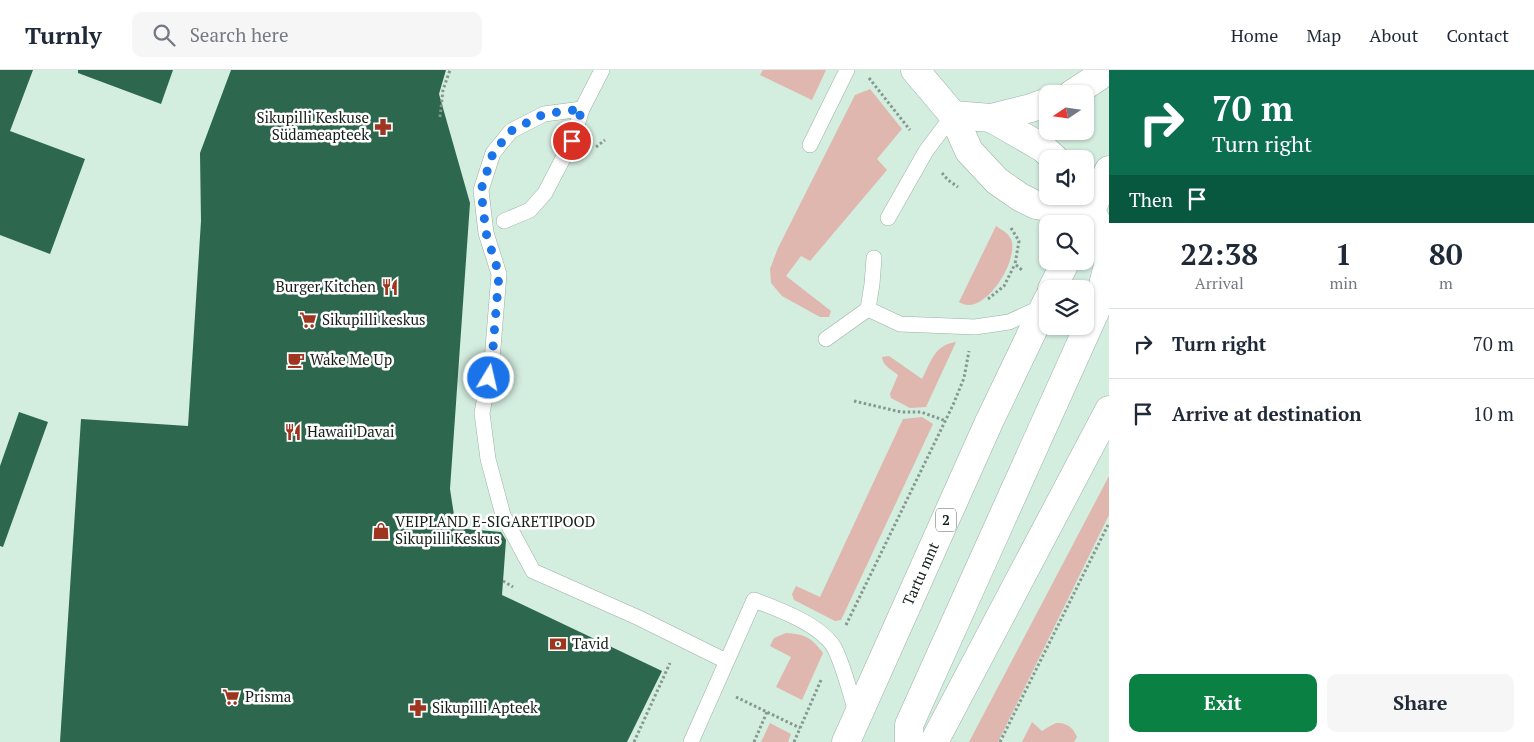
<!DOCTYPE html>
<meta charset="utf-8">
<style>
:root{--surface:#fff;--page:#f6f6f7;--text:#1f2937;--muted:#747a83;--line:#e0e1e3;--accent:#0b8043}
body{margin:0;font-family:"PT Serif",serif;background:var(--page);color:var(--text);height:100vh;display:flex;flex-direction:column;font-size:19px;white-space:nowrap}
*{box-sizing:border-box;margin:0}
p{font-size:16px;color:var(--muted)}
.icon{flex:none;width:28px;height:28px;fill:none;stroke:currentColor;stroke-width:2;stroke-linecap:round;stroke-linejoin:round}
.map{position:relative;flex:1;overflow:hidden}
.drawer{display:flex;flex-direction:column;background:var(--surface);width:425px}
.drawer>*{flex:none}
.hud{background:#0b6e4f;color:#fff;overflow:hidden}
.needle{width:32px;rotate:257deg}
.buttons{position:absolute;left:1039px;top:15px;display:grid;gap:10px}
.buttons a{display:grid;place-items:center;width:55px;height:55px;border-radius:10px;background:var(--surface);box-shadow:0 1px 4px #0004;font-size:25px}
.pin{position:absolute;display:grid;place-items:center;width:42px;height:42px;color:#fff;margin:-21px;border:2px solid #fff;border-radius:50%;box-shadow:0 1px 5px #0007}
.me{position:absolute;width:55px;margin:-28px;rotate:9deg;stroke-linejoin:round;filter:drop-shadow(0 0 4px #0008)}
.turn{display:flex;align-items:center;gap:18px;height:105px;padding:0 20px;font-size:22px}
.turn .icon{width:65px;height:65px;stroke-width:2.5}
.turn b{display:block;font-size:35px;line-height:42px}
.then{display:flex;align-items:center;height:48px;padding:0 20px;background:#0003;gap:10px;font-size:19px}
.eta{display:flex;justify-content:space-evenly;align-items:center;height:85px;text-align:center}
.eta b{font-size:30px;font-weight:700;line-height:35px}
.button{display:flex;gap:10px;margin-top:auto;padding:10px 20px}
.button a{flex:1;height:58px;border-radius:10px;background:var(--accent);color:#fff;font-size:20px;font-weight:700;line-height:58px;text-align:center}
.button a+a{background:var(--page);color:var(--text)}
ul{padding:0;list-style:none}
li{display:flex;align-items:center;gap:15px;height:70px;padding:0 20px;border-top:1px solid var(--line)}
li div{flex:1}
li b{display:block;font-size:19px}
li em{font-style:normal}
header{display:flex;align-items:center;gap:30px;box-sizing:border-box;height:70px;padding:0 25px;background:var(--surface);border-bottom:1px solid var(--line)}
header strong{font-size:24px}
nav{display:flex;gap:28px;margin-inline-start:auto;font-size:18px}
.search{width:350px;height:45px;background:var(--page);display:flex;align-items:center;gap:12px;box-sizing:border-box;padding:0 18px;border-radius:10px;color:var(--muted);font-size:19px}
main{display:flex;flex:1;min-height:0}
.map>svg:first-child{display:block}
</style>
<header>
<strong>Turnly</strong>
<div class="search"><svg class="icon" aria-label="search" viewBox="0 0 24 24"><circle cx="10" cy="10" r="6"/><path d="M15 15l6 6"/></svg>Search here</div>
<nav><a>Home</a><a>Map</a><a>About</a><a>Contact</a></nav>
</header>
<main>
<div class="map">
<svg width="1109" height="672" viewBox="0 0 1109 672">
<rect width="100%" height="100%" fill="#d3eddf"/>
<g fill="#dfb7ae">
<path d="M 763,0 L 826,0 L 812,30 L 760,5 Z"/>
<path d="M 870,19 L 902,59 L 877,89 L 887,100 L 810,191 L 801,186 L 786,206 L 831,241 L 829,247 L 820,247 L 782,226 L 771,213 L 770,199 L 778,178 L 855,25 Z"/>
<path d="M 996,156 C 1002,160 1008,163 1011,169 C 1020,190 983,249 959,232 Z"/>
<path d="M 956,272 L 926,337 L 910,338 L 891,328 L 890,324 L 898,305 C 892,300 882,295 882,287 L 889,286 L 922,309 C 931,292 934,275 956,272 Z"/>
<path d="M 922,347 L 933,354 L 841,550 L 835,551 L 794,530 L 792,524 L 796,516 L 820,527 L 903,349 Z"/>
<path d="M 1109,406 L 1109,445 L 998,672 L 969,672 Z"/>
<path d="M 786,563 C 805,564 812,568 823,583 L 802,630 L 776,617 L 791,587 L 770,576 L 774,568 Z"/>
<path d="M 1032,652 L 1042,661 C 1046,659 1052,654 1057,653 C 1067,652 1074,659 1077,667 L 1074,672 L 1022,672 Z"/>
<path d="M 770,653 L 791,664 L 788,672 L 761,672 Z"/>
</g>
<g fill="#2d674d">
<path d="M 0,0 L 33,0 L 10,61 L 85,89 L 50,184 L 0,165 Z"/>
<path d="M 78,0 L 173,0 L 161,34 L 78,3 Z"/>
<path d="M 231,0 L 446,0 L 439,24 L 470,133 L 450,419 L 456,458 L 501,462 L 506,470 L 502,525 L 662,601 L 627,672 L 60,672 L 81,349 L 188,356 L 201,151 L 200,83 Z"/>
<path d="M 19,342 L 48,352 L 3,477 L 0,476 L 0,396 Z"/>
</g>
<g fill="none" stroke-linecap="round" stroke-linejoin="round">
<g stroke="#99b2a5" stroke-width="16">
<g id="service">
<path d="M 582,39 L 544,44 L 511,61 L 493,83 L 481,120 L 486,163 L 499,204 L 492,290 L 482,343 L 488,389 L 503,445 L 533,501 L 639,548 L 726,591"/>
<path d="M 810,75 L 847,0"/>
<path d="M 888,148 L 926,81 L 953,45"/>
<path d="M 504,151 L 530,140 L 545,123 L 572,71 L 582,39 L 602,0"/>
<path d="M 868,239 L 900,254 L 975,257 L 1009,252 L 1044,236"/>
<path d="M 826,269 L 868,239 L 872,214 L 874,188"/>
<path d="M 691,672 L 754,530 C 778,539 822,555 835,579 C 845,600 850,624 857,645"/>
</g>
</g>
<g stroke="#99b2a5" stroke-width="29">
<g id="tertiary">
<path d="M 915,0 L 953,45 L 969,81 L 997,111 L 1020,127 L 1036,135 L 1064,140 L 1091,141"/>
<path d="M 1072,24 L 1098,7 L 1105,0"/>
<path d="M 953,45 L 991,48 L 1031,38 L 1048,32"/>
<path d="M 991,48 L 1043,78 L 1055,89"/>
</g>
</g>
<g stroke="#99b2a5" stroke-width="29">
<g id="primary">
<path d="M 1085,154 L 1109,100"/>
<path d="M 1052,219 L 1066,191"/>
<path id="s1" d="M 846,672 L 989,352 L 1048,229"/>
<path d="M 909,672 L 909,655 L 1098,235 L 1108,195 L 1103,164 L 1091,141"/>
<path d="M 934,672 L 1109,340"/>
</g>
</g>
<g stroke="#85988e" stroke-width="3" stroke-dasharray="2.5 2.5" stroke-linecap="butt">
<path d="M 869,8 L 910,60"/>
<path d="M 440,47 L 443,20 L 450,0"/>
<path d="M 596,77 L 605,70"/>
<path d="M 942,103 L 948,110 L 958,117"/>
<path d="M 1011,158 L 1019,171 L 1015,194 L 1023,201"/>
<path d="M 988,229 L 1004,216 L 1015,194"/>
<path d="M 854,331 L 901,342 L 921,342 L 946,351"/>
<path d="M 503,511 L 513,517"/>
<path d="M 846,555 L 953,335 L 964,308 L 969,281"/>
<path d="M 736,627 L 800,658"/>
<path d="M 634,672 L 670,593"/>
<path d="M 754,672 L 767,642"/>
<path d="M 794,672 L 821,610"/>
<path d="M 1000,672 L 1109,453"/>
</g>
<use href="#service" stroke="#fff" stroke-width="15"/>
<use href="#tertiary" stroke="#fff" stroke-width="28"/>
<use href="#primary" stroke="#fff" stroke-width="28"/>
</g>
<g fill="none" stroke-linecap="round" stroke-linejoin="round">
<path stroke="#1a73e8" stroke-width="9" stroke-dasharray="0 16.2" d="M 489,308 L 492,290 L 499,204 L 486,163 L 481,120 L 493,83 L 511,61 L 544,44 L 582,39 L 572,71"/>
</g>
<defs>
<g id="pharmacy-bare" transform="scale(1.35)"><path d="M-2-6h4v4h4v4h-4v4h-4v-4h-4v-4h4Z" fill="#9f351f" stroke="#fff" stroke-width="2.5" paint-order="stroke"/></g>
<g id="restaurant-bare" transform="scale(1.35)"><path d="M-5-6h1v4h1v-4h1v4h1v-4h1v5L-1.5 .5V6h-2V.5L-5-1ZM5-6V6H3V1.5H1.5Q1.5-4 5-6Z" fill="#9f351f" stroke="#fff" stroke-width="2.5" paint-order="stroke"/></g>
<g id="supermarket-bare" transform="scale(1.35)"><path d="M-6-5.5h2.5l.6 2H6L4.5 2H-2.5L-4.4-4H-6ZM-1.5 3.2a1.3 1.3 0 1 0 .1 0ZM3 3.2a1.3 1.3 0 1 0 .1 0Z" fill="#9f351f" stroke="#fff" stroke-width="2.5" paint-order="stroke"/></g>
<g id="cafe-bare" transform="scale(1.35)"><path d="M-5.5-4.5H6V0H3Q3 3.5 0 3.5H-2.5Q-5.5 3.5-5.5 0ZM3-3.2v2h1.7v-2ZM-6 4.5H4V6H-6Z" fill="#9f351f" stroke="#fff" stroke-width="2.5" paint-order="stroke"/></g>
<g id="shop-bare" transform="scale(1.35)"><path d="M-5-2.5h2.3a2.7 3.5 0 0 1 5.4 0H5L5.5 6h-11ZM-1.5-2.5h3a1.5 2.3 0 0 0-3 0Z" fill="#9f351f" stroke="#fff" stroke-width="2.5" paint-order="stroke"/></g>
<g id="bank-bare" transform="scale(1.35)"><path d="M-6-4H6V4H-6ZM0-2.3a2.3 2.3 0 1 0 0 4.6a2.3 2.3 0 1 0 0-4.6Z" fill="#9f351f" stroke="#fff" stroke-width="2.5" paint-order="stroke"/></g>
</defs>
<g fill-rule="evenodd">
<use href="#pharmacy-bare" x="383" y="57"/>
<use href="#restaurant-bare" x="390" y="217"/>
<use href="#supermarket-bare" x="308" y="250"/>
<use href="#cafe-bare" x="296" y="290"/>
<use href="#restaurant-bare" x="293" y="362"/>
<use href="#shop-bare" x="381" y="461"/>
<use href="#bank-bare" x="558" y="574"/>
<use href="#supermarket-bare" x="231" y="627"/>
<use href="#pharmacy-bare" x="418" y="638"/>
</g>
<g text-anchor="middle" stroke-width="5" stroke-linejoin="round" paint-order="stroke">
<rect fill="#fff" stroke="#5b625e" stroke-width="1" x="936" y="438.5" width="20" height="23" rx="4"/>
<g font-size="14" font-weight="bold" fill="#151e19">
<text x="946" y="455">2</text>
</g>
<g font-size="15" fill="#151e19" stroke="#fff" text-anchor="start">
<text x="369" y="53" text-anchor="end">Sikupilli Keskuse<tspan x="369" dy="17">Südameapteek</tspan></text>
<text x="376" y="222" text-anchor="end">Burger Kitchen</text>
<text x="322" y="255">Sikupilli keskus</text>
<text x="310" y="295">Wake Me Up</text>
<text x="307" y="367">Hawaii Davai</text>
<text x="395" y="457">VEIPLAND E-SIGARETIPOOD<tspan x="395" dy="17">Sikupilli Keskus</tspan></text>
<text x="572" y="579">Tavid</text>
<text x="245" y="632">Prisma</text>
<text x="432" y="643">Sikupilli Apteek</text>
</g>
<g font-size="15" fill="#151e19" stroke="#fff">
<text dy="5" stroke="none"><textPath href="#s1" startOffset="184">Tartu mnt</textPath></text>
</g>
</g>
</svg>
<div class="buttons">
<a><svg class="needle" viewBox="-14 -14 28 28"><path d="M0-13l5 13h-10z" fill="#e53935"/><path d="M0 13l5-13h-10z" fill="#747a83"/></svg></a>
<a><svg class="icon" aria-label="sound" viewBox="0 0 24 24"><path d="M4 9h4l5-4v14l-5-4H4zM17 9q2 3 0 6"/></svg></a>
<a><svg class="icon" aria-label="search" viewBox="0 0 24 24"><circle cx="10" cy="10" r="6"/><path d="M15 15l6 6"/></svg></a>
<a><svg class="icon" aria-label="layers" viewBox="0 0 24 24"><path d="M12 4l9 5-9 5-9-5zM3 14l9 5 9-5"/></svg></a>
</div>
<div class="pin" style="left:572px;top:71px;background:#d93025"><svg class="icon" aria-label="arrive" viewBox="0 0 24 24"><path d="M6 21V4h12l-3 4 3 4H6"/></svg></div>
<svg class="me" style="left:489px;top:308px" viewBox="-20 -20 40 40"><circle r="17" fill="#1a73e8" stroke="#fff" stroke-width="3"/><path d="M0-11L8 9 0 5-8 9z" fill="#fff"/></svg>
</div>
<section class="drawer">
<div class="hud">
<div class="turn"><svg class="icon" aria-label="right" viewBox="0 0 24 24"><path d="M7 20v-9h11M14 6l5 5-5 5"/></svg><div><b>70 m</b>Turn right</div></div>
<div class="then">Then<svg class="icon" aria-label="arrive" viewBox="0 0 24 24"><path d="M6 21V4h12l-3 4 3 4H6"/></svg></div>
</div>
<div class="eta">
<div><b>22:38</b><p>Arrival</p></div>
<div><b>1</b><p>min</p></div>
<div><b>80</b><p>m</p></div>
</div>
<ul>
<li><svg class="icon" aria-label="right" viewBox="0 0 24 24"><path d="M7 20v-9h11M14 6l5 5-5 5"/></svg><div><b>Turn right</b></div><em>70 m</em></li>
<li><svg class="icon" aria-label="arrive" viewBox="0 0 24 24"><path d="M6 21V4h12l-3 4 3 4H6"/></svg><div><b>Arrive at destination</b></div><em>10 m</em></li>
</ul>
<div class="button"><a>Exit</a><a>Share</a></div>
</section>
</main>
